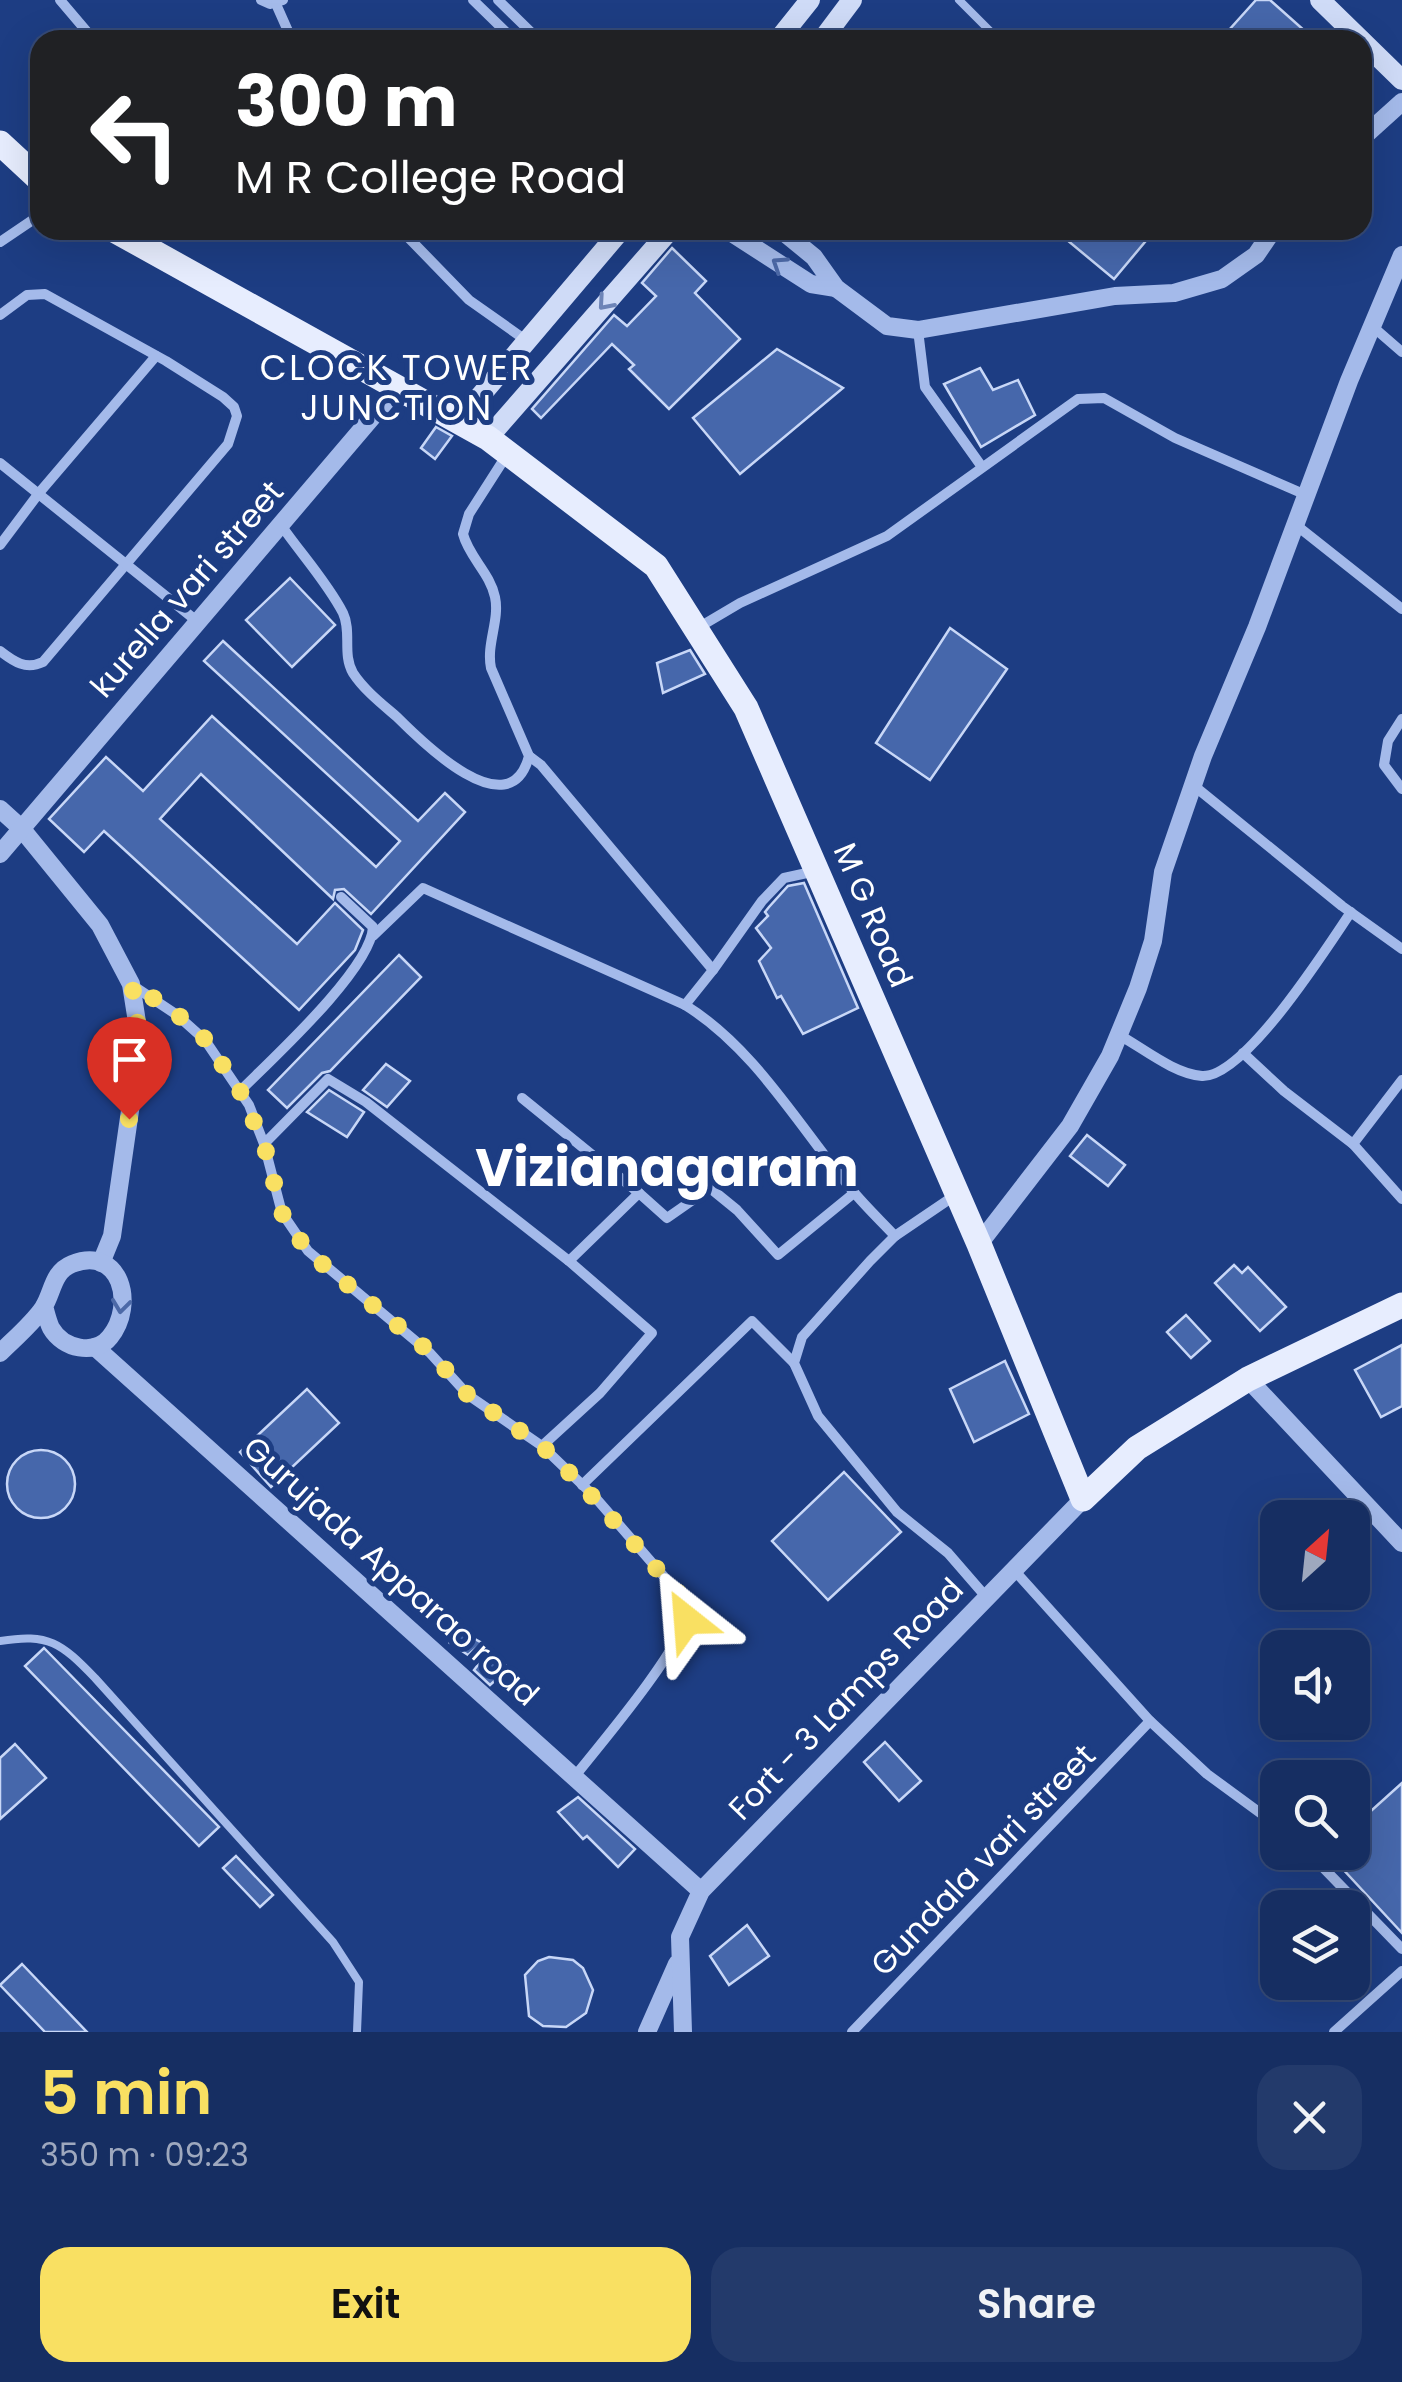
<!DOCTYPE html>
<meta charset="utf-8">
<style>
:root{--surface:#162e62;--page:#233a6b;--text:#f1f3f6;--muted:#9ea8be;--line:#354a77;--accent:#f9e062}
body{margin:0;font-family:Poppins,sans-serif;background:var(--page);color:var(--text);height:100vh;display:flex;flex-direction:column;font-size:38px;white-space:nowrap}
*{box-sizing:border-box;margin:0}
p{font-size:32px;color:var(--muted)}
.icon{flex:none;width:55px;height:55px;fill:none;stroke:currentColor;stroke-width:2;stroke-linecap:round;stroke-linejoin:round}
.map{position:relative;height:2032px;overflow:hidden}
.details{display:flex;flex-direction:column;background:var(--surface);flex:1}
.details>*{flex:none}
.hud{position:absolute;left:30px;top:30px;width:1342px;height:210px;border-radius:30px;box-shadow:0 10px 40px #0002,0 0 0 2px var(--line);background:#202124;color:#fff;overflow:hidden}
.needle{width:65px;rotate:27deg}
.tools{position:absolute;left:1260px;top:1500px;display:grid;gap:20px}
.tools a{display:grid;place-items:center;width:110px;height:110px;border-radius:20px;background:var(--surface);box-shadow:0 10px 40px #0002,0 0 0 2px var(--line);font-size:50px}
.pin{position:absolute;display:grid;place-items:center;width:85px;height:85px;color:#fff;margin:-102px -42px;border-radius:50% 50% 50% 0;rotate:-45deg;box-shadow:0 0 10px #0007}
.pin .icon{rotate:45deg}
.me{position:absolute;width:110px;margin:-55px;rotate:332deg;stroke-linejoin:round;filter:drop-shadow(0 0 8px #0008)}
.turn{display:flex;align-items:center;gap:35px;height:210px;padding:0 40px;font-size:45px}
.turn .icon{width:130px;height:130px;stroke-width:2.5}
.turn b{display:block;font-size:70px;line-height:85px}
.round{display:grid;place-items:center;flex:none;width:105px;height:105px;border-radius:30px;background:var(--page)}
.headline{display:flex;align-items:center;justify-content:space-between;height:170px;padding:0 40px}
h1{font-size:60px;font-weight:600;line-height:75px;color:var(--accent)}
.cta{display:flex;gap:20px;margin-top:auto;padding:20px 40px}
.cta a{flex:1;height:115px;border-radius:30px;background:var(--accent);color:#111;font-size:40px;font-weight:600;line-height:115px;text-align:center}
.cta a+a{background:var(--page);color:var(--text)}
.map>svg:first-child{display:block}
</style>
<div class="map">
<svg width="1402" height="2032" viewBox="0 0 1402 2032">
<rect width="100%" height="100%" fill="#1d3d83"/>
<g fill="#4667ab" stroke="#c8d7f7" stroke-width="2.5">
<path d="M 1256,0 L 1270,0 L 1315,40 L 1220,40 Z"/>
<path d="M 1055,230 L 1155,230 L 1114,279 Z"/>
<path d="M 672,248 L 706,281 L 695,293 L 740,339 L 669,409 L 629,369 L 634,365 L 612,344 L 541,418 L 532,409 L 614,315 L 627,326 L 656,296 L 642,283 Z"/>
<path d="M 777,349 L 843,388 L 740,474 L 693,418 Z"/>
<path d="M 980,368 L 993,390 L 1018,380 L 1035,415 L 981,447 L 944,384 Z"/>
<path d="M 436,427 L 452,436 L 435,459 L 421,448 Z"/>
<path d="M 290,578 L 335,625 L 292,667 L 246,620 Z"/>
<path d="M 950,628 L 1007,669 L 930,780 L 876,743 Z"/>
<path d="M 223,641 L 418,821 L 445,793 L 465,812 L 371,914 L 344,889 L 335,890 L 333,899 L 201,774 L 160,819 L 297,944 L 335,903 L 363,930 L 355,950 L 299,1010 L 104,831 L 84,852 L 49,819 L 106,757 L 143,791 L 212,716 L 376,867 L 400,841 L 204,661 Z"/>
<path d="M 690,650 L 705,674 L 663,693 L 657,663 Z"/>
<path d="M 804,883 L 858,1008 L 803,1034 L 781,996 L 777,998 L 759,961 L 771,948 L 756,928 L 768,916 L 765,912 L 769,907 L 788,886 Z"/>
<path d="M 399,955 L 421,977 L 330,1071 L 322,1073 L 287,1108 L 268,1090 Z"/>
<path d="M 386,1064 L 410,1081 L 387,1107 L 363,1090 Z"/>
<path d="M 329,1090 L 364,1112 L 347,1137 L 307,1112 Z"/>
<path d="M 1087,1135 L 1125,1165 L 1108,1186 L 1070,1156 Z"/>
<path d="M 1234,1265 L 1242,1273 L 1248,1267 L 1286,1307 L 1260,1331 L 1215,1283 Z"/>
<path d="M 1186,1315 L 1210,1341 L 1191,1358 L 1167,1332 Z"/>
<path d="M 1402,1345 L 1402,1406 L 1381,1417 L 1355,1370 Z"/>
<path d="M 1005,1361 L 1029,1414 L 974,1442 L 950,1389 Z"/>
<path d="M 307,1389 L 339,1423 L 271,1487 L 240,1452 Z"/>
<circle cx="41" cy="1484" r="34"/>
<path d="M 844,1472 L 901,1532 L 828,1600 L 772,1541 Z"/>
<path d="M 464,1633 L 482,1643 L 468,1655 L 450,1643 Z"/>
<path d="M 44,1648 L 219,1827 L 199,1846 L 25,1666 Z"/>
<path d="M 488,1652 L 509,1668 L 490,1685 L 474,1670 Z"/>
<path d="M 885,1742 L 921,1781 L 899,1801 L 864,1762 Z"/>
<path d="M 15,1744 L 46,1778 L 0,1819 L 0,1758 Z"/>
<path d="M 1402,1783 L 1402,1933 L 1327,1852 L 1352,1852 L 1352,1828 Z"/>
<path d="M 578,1797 L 635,1849 L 618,1867 L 587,1836 L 583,1839 L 558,1812 Z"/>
<path d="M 236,1856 L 273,1895 L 260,1907 L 223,1868 Z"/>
<path d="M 747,1925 L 769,1956 L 729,1985 L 710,1956 Z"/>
<path d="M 549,1957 L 573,1960 L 583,1968 L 593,1990 L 586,2013 L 566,2027 L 543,2026 L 529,2016 L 525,1975 L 538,1961 Z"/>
<path d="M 22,1964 L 87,2032 L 45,2032 L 0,1985 Z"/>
</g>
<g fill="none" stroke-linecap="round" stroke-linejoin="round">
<g stroke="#a4baea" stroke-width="8">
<path d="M 959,0 L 999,40"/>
<path d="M 0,1641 C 49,1633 61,1643 95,1678 L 333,1942 L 359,1982 L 357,2032"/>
</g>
<g stroke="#a4baea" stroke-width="10">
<path d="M 60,0 L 94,40"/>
<path d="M 261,0 L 270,4 L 283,0"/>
<path d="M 473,0 L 514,40"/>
<path d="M 498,0 L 539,40"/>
<path d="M 276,4 L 292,40"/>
<path d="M 401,230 L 469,300 L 527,341"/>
<path d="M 0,242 L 40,215"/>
<path d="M 0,315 L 27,295 L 45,294 L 166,361 L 223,397 L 234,407 L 237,416 L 228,444 L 43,662 C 26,670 14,662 0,651"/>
<path d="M 1372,326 L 1402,352"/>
<path d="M 918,330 L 925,387 L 982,467"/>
<path d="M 0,463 L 198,622"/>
<path d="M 281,525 C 301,554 327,582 343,613 C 352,632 342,654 353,673 C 364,690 382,704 397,717 C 421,741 510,830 529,756 L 491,668 C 486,644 500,620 495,597 C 490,573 469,557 463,534 L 469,514 L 508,453"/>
<path d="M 1296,525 L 1402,609"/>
<path d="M 0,545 L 39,493 L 156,356"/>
<path d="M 696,629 L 740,603 L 887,536 L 1078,399 L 1104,398 L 1175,438 L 1306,495"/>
<path d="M 1402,719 L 1388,741 L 1384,765 L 1402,789"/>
<path d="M 529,756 L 541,765 L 713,970 L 685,1005"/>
<path d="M 1193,785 L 1342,906 L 1402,949"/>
<path d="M 373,936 L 423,888 L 685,1005 C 755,1048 800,1128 852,1190 C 865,1206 881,1221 895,1236"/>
<path d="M 713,970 L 762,901 L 784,878 L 816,871"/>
<path d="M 132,985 L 177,1015 L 205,1040 L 249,1105 L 264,1144 L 282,1213 L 308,1251 L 430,1353 L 468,1395 L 542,1446 L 594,1496 L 680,1595 L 687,1613 C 684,1646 599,1746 575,1776"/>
<path d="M 1119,1035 C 1143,1048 1174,1074 1202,1076 C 1245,1078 1327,947 1351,912"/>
<path d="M 1243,1053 L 1284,1091 L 1353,1144 L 1402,1199"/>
<path d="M 240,1091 C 272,1059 371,969 373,927 L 341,897"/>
<path d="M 522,1098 L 639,1193 L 569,1261"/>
<path d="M 264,1144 L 328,1079 L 366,1102 L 569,1261 L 652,1333 L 600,1393 L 542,1446"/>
<path d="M 1353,1144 L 1402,1080"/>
<path d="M 639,1193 L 667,1218 L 710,1188 L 737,1210 L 778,1255 L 854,1193"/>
<path d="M 957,1194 L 895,1236 L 870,1261 L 802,1337 L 794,1363 L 818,1416 L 897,1512 L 948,1553 L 987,1598"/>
<path d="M 582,1485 L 752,1321 L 794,1363"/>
<path d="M 1014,1570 L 1150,1721 L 1207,1774 L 1278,1826"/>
<path d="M 1308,1852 L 1402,1949"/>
<path d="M 852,2032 L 1150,1721"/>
<path d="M 1334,2032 L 1402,1971"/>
</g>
<g stroke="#a4baea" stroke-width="18">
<path d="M 1362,138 L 1402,102"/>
<path d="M 727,230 L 811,284 L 836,288"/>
<path d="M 781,230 L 814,257 L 836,288 L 887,326 L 918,330 L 1115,296 L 1174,293 L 1222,279 L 1256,255 L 1273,230"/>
<path d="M 0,809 L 21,828 L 100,925 L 131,984 L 140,1041 L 112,1236 L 101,1263"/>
<path d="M 0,854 L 397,388"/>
<path d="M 979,1244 L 1070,1126 L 1110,1056 L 1138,988 L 1153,941 L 1163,872 L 1203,756 L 1257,627 L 1349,381 L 1402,255"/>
<path d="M 95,1347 L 701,1891"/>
<path d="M 0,1353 C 14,1339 32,1324 43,1308 C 53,1293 52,1272 72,1264 C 121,1245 136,1305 110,1337 C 95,1356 63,1349 51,1328 C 48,1322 46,1313 44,1306"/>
<path d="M 1248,1379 L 1402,1543"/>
<path d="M 647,2032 L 677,1964"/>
<path d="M 683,2032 L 680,1937 L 701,1891 L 1083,1499"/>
</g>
<g stroke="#cfdbf7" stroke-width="20">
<path d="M 1320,0 L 1361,40"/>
<path d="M 778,40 L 810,0"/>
<path d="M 822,40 L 852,0"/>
<path d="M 1362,41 L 1402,80"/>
<path d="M 459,421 L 621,230"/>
<path d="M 488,438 L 670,230"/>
</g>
<g stroke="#e7edfe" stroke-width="25">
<path d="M 0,143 L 40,180"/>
<path d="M 114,230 L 488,438 L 656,566 L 746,708 L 979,1244 L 1083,1499 L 1137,1448 L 1248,1379 L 1402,1305"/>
</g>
</g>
<defs><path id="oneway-chevron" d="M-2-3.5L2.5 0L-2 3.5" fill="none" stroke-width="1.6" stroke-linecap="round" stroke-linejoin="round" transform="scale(2.5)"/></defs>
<g stroke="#4c69a7">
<use href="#oneway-chevron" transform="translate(779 264) rotate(-147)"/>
<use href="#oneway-chevron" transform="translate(121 1306) rotate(97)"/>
</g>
<use stroke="#6d84b7" href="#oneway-chevron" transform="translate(605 303) rotate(131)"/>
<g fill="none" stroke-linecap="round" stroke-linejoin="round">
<path stroke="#f9e062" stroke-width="18" stroke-dasharray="0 32.4" d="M 129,1119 L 140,1041 L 132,984 L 177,1014 L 206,1040 L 240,1091 L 264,1144 L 282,1213 L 308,1252 L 430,1352 L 468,1395 L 542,1446 L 582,1485 L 680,1595 L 687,1620"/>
</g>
<g text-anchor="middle" stroke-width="10" stroke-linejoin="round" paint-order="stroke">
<g font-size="32" fill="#fff" stroke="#1d3d83">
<text transform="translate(187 589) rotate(-49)" y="11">kurella vari street</text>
<text transform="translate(873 915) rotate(67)" y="11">M G Road</text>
<text transform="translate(391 1571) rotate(42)" y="11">Gurujada Apparao road</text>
<text transform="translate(846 1699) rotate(-46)" y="11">Fort - 3 Lamps Road</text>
<text transform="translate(983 1860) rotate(-46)" y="11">Gundala vari street</text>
</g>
<g font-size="35" letter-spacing="2.5" fill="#fff" stroke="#1d3d83">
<text x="397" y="380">CLOCK TOWER<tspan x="397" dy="40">JUNCTION</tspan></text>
</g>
<g font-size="52" font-weight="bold" fill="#fff" stroke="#1d3d83">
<text x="667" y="1186">Vizianagaram</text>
</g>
</g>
</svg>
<div class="tools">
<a><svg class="needle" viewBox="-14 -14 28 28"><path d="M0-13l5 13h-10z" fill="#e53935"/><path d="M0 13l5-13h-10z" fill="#9ea8be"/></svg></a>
<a><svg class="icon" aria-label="sound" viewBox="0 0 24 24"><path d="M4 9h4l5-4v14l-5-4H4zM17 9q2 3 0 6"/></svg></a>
<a><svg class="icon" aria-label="search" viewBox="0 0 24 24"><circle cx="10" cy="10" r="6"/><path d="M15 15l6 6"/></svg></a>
<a><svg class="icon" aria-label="layers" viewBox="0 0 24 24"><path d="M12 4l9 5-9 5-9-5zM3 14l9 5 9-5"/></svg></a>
</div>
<div class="pin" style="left:129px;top:1119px;background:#d93025"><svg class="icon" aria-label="arrive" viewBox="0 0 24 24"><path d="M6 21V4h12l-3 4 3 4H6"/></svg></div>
<svg class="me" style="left:687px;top:1620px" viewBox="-20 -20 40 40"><path d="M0-17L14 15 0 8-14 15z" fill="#f9e062" stroke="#fff" stroke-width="4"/></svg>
<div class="hud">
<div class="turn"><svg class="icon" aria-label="left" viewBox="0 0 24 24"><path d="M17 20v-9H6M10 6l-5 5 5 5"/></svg><div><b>300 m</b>M R College Road</div></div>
</div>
</div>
<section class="details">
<div class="headline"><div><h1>5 min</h1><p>350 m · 09:23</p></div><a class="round"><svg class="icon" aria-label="close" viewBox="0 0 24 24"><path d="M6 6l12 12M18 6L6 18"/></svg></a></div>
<div class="cta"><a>Exit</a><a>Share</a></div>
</section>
